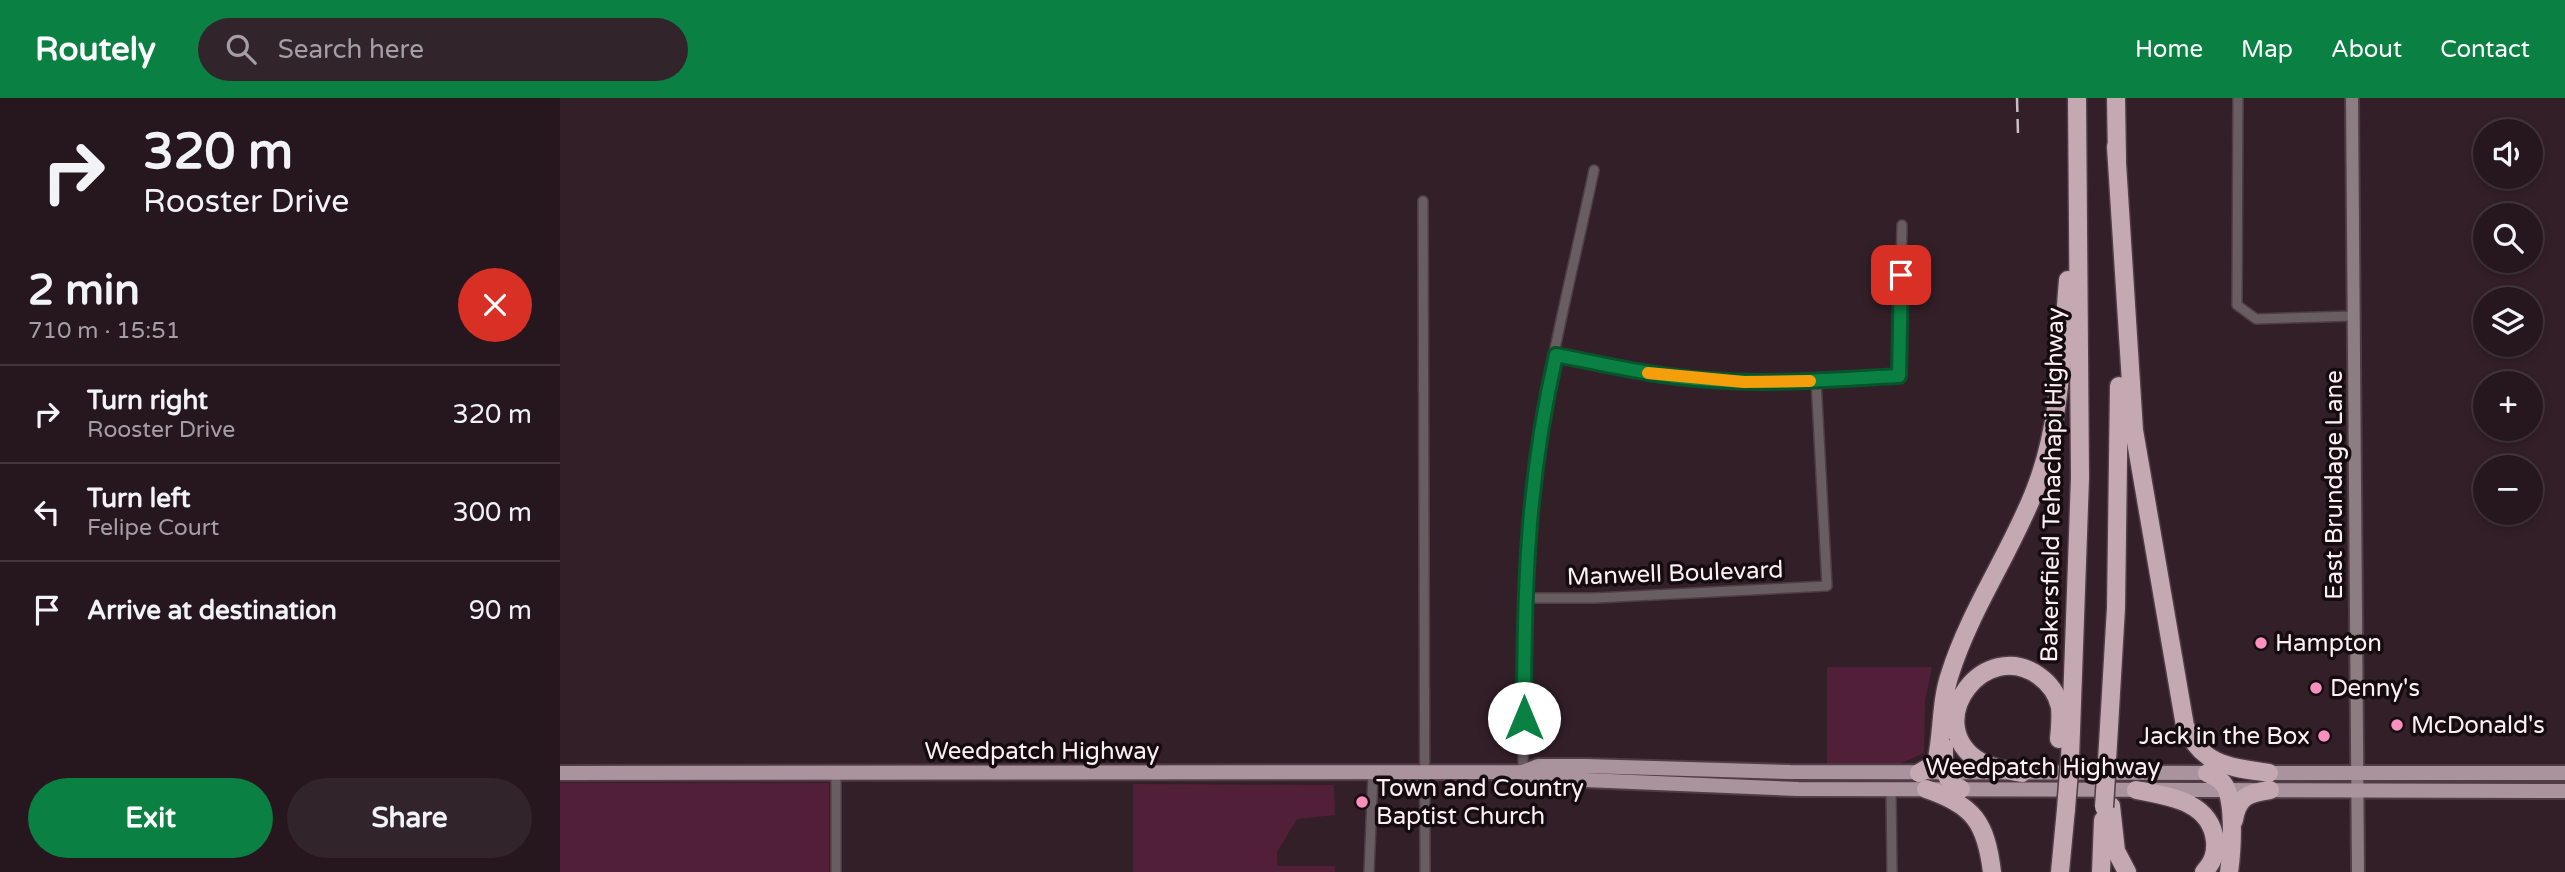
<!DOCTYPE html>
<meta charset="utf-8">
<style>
:root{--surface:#26171e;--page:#32242b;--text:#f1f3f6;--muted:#a49fa4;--line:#42363c;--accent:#0b8043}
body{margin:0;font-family:"Varela Round",sans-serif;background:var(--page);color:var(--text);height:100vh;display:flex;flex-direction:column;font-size:26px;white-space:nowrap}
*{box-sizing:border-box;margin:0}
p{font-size:23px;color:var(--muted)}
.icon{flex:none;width:38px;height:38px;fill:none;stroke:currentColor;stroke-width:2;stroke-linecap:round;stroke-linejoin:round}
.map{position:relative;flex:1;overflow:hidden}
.drawer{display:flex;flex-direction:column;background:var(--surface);width:560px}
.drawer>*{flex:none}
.guide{background:#26171e;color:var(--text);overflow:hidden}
.buttons{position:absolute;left:1913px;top:21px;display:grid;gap:14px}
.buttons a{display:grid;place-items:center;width:70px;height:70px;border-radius:50%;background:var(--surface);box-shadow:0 4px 10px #0003,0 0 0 2px var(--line);font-size:35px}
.pin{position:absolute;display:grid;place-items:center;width:60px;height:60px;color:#fff;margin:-30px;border-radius:14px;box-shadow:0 4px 10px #0006}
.me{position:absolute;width:77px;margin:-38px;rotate:0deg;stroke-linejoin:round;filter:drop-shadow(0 0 5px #0008)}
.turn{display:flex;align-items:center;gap:24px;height:147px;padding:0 28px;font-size:32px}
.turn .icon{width:91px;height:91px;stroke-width:2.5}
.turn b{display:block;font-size:49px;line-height:60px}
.round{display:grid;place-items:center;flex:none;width:74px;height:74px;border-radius:37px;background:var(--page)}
.summary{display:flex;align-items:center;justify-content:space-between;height:119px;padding:0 28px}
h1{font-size:42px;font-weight:700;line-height:52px}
.primary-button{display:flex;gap:14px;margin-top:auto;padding:14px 28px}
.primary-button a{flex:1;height:80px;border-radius:42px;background:var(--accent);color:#fff;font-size:28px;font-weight:700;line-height:80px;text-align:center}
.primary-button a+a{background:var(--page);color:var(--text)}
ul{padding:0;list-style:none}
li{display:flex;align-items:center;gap:21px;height:98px;padding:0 28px;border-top:2px solid var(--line)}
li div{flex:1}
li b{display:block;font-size:26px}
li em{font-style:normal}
header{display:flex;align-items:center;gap:42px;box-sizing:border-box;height:98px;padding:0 35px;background:var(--accent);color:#fff}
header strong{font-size:33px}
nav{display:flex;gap:38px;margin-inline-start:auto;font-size:24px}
.search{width:490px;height:63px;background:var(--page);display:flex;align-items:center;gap:18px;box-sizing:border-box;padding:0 24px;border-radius:38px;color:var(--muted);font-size:26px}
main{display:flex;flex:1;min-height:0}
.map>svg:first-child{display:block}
</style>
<header>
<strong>Routely</strong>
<div class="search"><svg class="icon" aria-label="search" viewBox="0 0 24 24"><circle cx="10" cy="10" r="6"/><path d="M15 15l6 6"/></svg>Search here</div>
<nav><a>Home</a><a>Map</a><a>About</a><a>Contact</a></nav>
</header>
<main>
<section class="drawer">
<div class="guide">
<div class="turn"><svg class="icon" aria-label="right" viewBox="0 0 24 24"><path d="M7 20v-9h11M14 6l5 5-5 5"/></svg><div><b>320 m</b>Rooster Drive</div></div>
</div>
<div class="summary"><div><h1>2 min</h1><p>710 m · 15:51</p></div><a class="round" style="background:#d93025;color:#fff"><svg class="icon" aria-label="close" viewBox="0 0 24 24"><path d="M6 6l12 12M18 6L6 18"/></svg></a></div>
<ul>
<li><svg class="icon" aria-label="right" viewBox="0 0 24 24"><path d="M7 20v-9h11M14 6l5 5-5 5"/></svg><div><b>Turn right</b><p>Rooster Drive</p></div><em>320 m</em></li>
<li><svg class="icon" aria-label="left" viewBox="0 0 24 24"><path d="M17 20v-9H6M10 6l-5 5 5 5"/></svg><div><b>Turn left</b><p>Felipe Court</p></div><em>300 m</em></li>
<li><svg class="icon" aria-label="arrive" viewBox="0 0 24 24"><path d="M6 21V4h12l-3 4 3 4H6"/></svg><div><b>Arrive at destination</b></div><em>90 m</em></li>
</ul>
<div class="primary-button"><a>Exit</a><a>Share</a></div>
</section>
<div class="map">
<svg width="2005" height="774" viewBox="0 0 2005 774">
<rect width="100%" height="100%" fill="#331f28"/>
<g fill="#511f37">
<path d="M 1267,569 L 1372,569 L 1365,602 L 1364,655 L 1339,666 L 1267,666 Z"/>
<rect x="0" y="685" width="269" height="89"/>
<path d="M 573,686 L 774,687 L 775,717 L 737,721 L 717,754 L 717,768 L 775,768 L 775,774 L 573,774 Z"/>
</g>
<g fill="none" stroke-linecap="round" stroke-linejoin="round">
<g stroke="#4f3c45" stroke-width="12">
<g id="minor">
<path d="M 1678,0 L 1677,207 L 1696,221 L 1793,218"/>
<path d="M 863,103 L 865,774"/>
<path d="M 996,257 C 1047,267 1098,279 1150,282 C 1213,287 1276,281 1339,278 L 1342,127"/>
<path d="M 965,500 L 1035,500 L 1267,488 L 1256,282"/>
<path d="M 963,674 C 964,584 960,492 970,402 C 982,291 1011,182 1034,72"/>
<path d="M 276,675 L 276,774"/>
<path d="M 1331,691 L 1332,774"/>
<path d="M 809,774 L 813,676"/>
</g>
</g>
<g stroke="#4f3c45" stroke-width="16">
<path id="secondary" d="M 1792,0 L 1798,774"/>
</g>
<g stroke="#4f3c45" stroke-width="18">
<g id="primary">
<path d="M 963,674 L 978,680 L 1238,691 L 2005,693"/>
<path d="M 0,675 L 963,674 L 978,668 L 1026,668 L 1230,674 L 1657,675"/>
<path d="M 1698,675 L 2005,675"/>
</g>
</g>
<g stroke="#4f3c45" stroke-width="21">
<g id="motorway">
<path d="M 1556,0 L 1557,61"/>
<path d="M 1556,49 L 1574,332 L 1625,628 C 1642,668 1670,669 1709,675"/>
<path d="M 1384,649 C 1384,668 1382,682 1401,691"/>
<path d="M 1510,661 L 1520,380 L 1517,0"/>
<path d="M 1547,663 L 1556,510 L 1559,288"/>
<path d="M 1359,675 L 1376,665 C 1383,635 1380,605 1390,576 C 1410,512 1451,454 1475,392 C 1501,326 1502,252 1508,182"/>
<path d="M 1462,675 C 1447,672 1429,670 1416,661 C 1362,622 1425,539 1479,578 C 1489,585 1497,596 1500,609 C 1501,619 1500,631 1499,641"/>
<path d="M 1647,675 C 1654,678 1661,681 1665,688 C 1675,706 1672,754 1669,774"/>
<path d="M 1366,691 C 1414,707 1426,725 1432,774"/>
<path d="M 1576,692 C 1608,698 1651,703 1655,743 C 1656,756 1653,764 1644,774"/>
<path d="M 1551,708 L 1556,753 L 1567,774"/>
<path d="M 1674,722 C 1678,698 1689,695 1710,692"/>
<path d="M 1500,774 L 1506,711"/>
<path d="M 1541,774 L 1543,722"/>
</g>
</g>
<use href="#minor" stroke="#685d61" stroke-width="9"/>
<use href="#secondary" stroke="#8d7c82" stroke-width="12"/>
<use href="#primary" stroke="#aa939c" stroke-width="14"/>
<use href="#motorway" stroke="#c4a9b3" stroke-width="18"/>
<path stroke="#ccbcc3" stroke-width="2.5" stroke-dasharray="14 7" stroke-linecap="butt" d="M 1457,0 L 1458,36"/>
<g stroke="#4f3c45" stroke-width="21" stroke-linecap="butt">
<g id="motorway-bridge">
<path d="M 1544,709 L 1547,663"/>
<path d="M 1506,711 L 1510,661"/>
</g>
</g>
<use href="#motorway-bridge" stroke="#c4a9b3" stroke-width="18"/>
</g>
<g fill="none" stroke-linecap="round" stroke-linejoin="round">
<g stroke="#07532c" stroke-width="18">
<path id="route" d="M 964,620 C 964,491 967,383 996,257 C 1047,267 1098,279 1150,282 C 1213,287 1276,281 1339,278 L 1341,177"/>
</g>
<use href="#route" stroke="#0b8043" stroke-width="12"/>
<path stroke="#f59e0b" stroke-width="12" d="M 1088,275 L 1184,284 L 1250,283"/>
</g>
<g fill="#fd8ec0" stroke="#150c10" stroke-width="2.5">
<circle cx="1701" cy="545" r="7"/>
<circle cx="1756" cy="590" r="7"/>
<circle cx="1837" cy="627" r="7"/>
<circle cx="1764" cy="638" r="7"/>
<circle cx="802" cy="704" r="7"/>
</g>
<g text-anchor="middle" stroke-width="7" stroke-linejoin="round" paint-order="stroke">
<g font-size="24" fill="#feeff5" stroke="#150c10">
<text transform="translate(1492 387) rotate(-89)" y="8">Bakersfield Tehachapi Highway</text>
<text transform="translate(1774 387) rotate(-90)" y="8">East Brundage Lane</text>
<text transform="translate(1115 475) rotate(-2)" y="8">Manwell Boulevard</text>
<text x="482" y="661">Weedpatch Highway</text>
<text x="1483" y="677">Weedpatch Highway</text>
</g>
<g font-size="24" fill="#feeff5" stroke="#150c10" text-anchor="start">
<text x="1715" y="553">Hampton</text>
<text x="1770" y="598">Denny's</text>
<text x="1851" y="635">McDonald's</text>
<text x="1750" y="646" text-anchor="end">Jack in the Box</text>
<text x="816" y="698">Town and Country<tspan x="816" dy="28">Baptist Church</tspan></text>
</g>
</g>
</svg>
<div class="buttons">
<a><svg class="icon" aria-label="sound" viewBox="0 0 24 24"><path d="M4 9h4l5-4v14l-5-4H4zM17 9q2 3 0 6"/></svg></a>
<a><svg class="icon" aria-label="search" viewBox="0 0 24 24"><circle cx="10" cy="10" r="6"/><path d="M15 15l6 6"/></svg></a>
<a><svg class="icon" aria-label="layers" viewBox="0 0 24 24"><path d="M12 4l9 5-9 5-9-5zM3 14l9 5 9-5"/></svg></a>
<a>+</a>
<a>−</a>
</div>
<div class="pin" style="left:1341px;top:177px;background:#d93025"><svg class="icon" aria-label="arrive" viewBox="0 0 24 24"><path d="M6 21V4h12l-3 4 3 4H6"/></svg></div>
<svg class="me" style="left:964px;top:620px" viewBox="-20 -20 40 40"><circle r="19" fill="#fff"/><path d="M0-13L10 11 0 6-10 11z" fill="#0b8043"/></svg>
</div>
</main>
